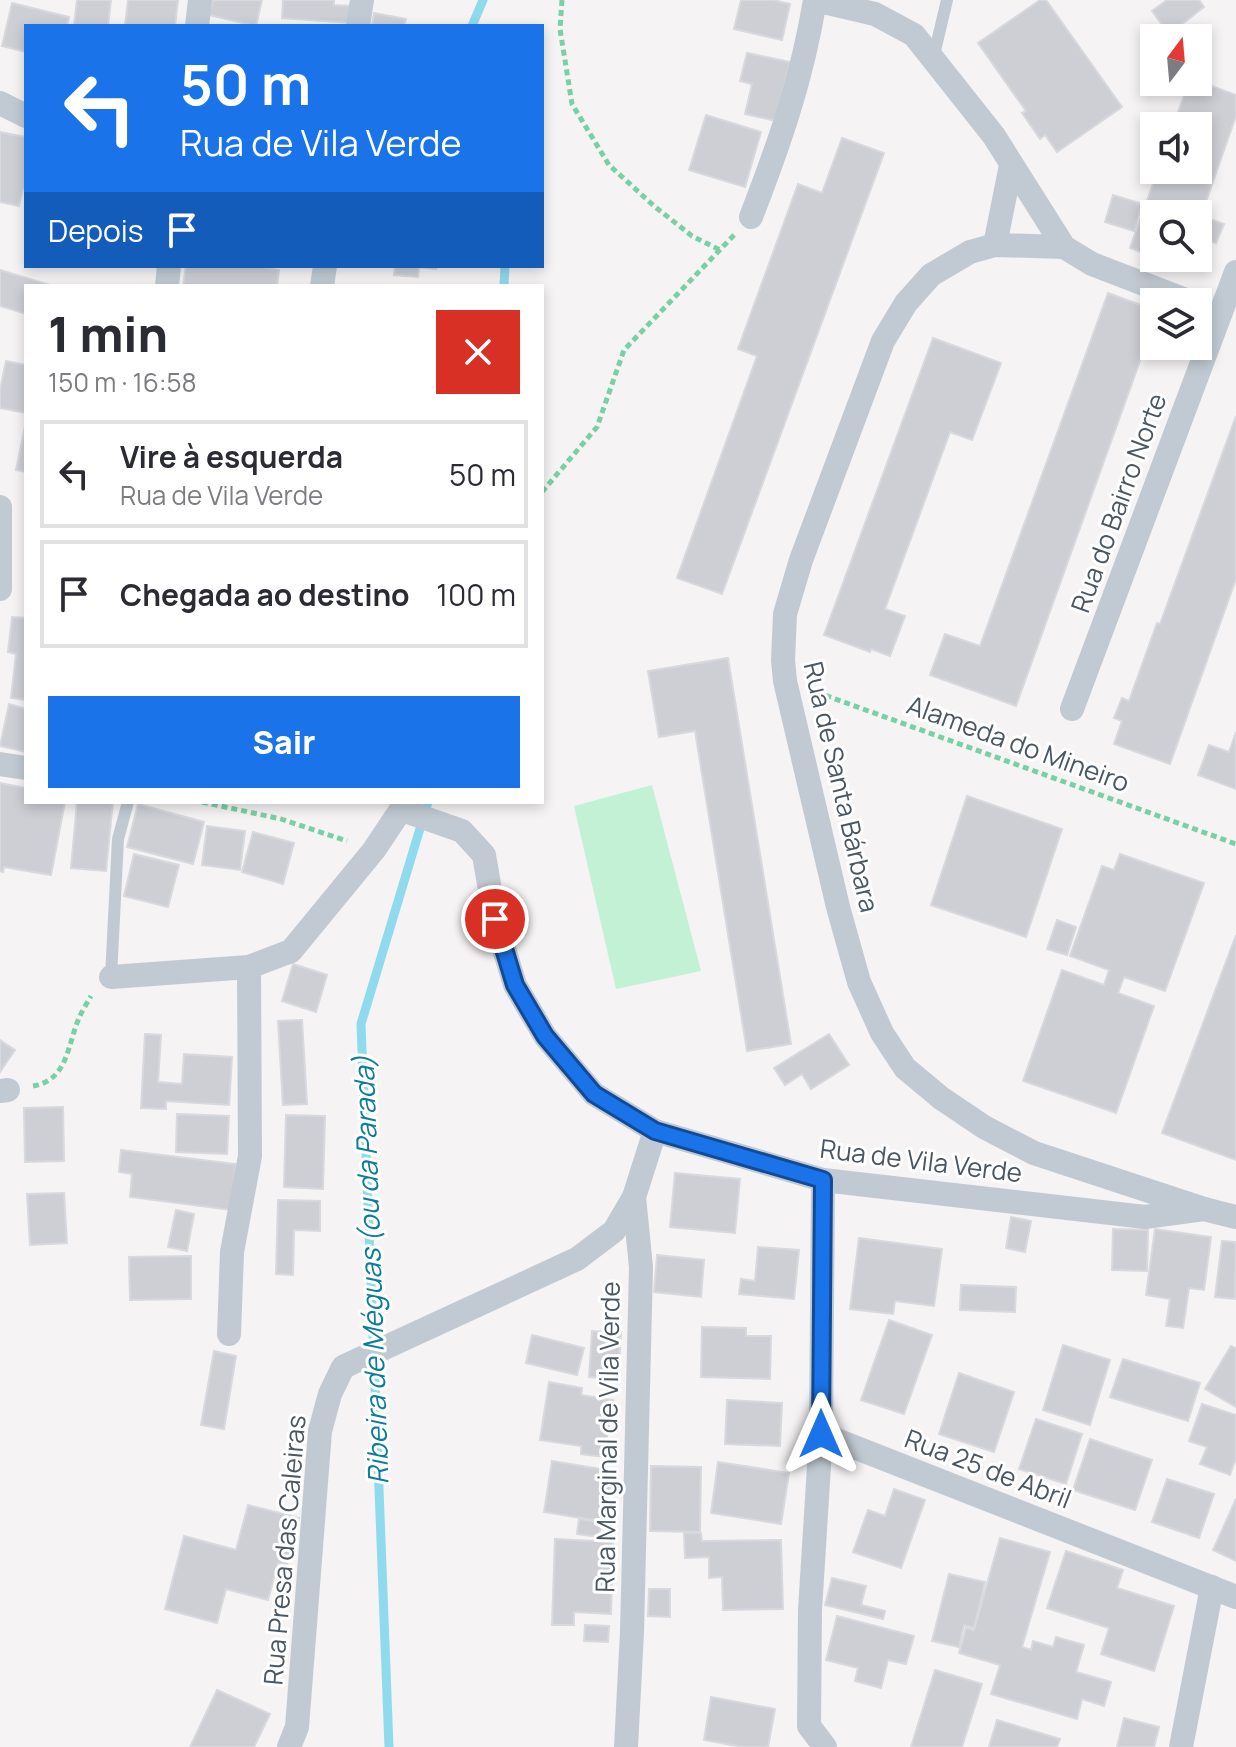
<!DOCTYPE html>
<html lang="pt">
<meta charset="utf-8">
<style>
:root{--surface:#fff;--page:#f2f2f3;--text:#2b2b33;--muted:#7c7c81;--line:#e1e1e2;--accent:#1a73e8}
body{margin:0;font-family:Manrope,sans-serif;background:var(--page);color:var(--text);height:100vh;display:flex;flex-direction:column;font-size:30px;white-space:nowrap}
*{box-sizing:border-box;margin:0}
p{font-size:26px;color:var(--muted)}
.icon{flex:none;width:44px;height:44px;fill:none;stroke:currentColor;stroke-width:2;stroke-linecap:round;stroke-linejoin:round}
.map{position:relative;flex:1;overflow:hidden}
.details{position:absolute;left:24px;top:284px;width:520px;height:520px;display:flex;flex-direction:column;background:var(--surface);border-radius:0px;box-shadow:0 4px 12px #0003}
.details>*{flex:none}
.hud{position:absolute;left:24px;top:24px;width:520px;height:244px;border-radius:0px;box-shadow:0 4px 12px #0003;background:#1a73e8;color:#fff;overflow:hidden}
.needle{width:52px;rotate:16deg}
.controls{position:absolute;left:1140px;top:24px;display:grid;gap:16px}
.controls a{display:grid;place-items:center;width:72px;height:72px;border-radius:0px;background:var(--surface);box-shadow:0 4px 12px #0003;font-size:40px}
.pin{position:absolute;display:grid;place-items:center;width:68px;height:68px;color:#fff;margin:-34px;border:4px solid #fff;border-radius:50%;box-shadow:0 2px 8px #0007}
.me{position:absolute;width:88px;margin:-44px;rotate:0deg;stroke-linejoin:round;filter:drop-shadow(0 0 6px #0008)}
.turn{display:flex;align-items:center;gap:28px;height:168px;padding:0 24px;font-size:36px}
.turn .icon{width:104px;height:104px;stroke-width:2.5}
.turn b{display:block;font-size:56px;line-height:68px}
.then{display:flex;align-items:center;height:76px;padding:0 24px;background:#0003;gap:16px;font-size:30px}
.round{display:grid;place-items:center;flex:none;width:84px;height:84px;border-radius:0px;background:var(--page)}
.head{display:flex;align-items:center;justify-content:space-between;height:136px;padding:0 24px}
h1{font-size:48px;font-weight:800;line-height:60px}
.primary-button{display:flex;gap:16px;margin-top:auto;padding:16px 24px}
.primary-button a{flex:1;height:92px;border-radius:0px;background:var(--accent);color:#fff;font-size:32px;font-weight:800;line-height:92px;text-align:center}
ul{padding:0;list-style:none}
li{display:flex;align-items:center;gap:24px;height:108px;margin:0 16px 12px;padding:0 8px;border:4px solid var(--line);border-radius:0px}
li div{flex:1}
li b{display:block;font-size:30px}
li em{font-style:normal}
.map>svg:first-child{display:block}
</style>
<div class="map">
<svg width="1236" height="1747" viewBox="0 0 1236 1747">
<rect width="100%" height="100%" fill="#f5f3f3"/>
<path fill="#c3f1d5" d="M 652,785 L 701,971 L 616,989 L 574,806 Z"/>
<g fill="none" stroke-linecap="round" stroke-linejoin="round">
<g stroke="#90daee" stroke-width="9">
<path d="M 472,26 L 483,0"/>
<path d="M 504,286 L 505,266"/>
<path d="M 389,1747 L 361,1024 L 428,802"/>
</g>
</g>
<g fill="#cdcfd5" stroke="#d7d9de" stroke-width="2">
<path d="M 77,0 L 111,0 L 108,26 L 74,25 Z"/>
<path d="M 128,0 L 178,0 L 175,26 L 125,26 Z"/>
<path d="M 213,0 L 262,0 L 256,26 L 209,15 Z"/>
<path d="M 283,0 L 334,0 L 334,5 L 351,6 L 350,23 L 282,18 Z"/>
<path d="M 741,0 L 773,0 L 790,4 L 782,40 L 734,29 Z"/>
<path d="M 1040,0 L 1046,0 L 1122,107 L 1057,152 L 1045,135 L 1040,139 L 1022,113 L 1026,111 L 978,43 Z"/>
<path d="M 1167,0 L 1199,0 L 1204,7 L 1169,34 L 1152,11 Z"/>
<path d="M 12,3 L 69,17 L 67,26 L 26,26 L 26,52 L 2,46 Z"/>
<path d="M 374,13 L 406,19 L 404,26 L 372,26 Z"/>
<path d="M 747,53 L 790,62 L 776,121 L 745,114 L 752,84 L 740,81 Z"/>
<path d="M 1198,81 L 1236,95 L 1236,116 L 1201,216 L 1224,224 L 1216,243 L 1198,237 L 1198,214 L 1154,214 L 1154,257 L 1130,248 L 1158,170 L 1198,170 L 1198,126 L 1173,126 L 1189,82 Z"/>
<path d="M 706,115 L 761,132 L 745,187 L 689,170 Z"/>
<path d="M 0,132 L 26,137 L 26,190 L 23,189 L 19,206 L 0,202 Z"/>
<path d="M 842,138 L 884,153 L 722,594 L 677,578 L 757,356 L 738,349 L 798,184 L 822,193 Z"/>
<path d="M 1113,195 L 1142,204 L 1134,231 L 1105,222 Z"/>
<path d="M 186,266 L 254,266 L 279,270 L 277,286 L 183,286 Z"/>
<path d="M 395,266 L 437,266 L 436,269 L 419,267 L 418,277 L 394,275 Z"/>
<path d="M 0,270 L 50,285 L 50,286 L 26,286 L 26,314 L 0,306 Z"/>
<path d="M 1108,293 L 1154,310 L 1154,322 L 1016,706 L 930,675 L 945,634 L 980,646 Z"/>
<path d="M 933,338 L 1001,363 L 972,440 L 950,432 L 885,609 L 905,616 L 890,656 L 871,649 L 870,652 L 824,635 Z"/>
<path d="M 6,361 L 26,365 L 26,413 L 0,408 L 0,390 Z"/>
<path d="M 1236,416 L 1236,579 L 1170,764 L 1114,744 L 1122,721 L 1114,718 L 1122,698 L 1129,701 L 1157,623 L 1160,624 Z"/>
<path d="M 26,422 L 26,472 L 16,470 Z"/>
<path d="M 12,617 L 26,618 L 26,700 L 11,698 L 16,654 L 8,652 Z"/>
<path d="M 728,658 L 791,1044 L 747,1051 L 695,731 L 659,737 L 648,671 Z"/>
<path d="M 9,704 L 26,709 L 26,752 L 0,746 Z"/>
<path d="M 1236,732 L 1236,789 L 1198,775 L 1209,745 L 1229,752 Z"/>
<path d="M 0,783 L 26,788 L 26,802 L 65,802 L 51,875 L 4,867 L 3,872 L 0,871 Z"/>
<path d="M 967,796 L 1062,829 L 1026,937 L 931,905 Z"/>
<path d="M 77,802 L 113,802 L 106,871 L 71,868 Z"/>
<path d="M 138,804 L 204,822 L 193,864 L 127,847 Z"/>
<path d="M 207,826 L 245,831 L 240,870 L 202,865 Z"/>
<path d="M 253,832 L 294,843 L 283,884 L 242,872 Z"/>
<path d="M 134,854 L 179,865 L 168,907 L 124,896 Z"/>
<path d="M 1120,854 L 1204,883 L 1165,991 L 1124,977 L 1118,993 L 1154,1006 L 1116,1113 L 1023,1081 L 1062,970 L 1104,985 L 1109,970 L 1070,956 L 1102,866 L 1114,870 Z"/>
<path d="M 1057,920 L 1076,927 L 1067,955 L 1047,949 Z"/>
<path d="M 1236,935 L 1236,1160 L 1162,1133 Z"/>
<path d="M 293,964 L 327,975 L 316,1012 L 282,1001 Z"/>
<path d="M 302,1020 L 307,1104 L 283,1105 L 278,1021 Z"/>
<path d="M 145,1034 L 161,1035 L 158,1082 L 182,1084 L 184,1054 L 232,1057 L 229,1105 L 166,1101 L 166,1109 L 141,1108 Z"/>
<path d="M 829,1034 L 849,1065 L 811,1089 L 802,1074 L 785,1085 L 774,1068 Z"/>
<path d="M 0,1040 L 15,1050 L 0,1072 Z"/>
<path d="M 63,1107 L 64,1161 L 25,1162 L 24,1108 Z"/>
<path d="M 177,1114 L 229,1116 L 227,1154 L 176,1152 Z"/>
<path d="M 286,1115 L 325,1116 L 323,1189 L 284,1187 Z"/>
<path d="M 121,1150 L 236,1164 L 231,1210 L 130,1197 L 132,1174 L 119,1172 Z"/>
<path d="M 675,1173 L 740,1179 L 735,1233 L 670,1227 Z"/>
<path d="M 64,1193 L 67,1243 L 30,1245 L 27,1194 Z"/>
<path d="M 278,1200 L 320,1201 L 320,1231 L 294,1230 L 293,1275 L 276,1274 Z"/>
<path d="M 176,1210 L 194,1214 L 187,1251 L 168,1247 Z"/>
<path d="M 1011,1217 L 1031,1221 L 1025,1252 L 1006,1248 Z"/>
<path d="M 1113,1229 L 1148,1230 L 1147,1271 L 1112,1270 Z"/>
<path d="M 1155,1229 L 1211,1237 L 1204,1290 L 1189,1288 L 1183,1328 L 1166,1326 L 1170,1299 L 1146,1295 Z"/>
<path d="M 859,1238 L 942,1249 L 934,1306 L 895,1301 L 893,1314 L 850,1309 Z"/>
<path d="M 1222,1241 L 1236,1242 L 1235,1299 L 1215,1297 Z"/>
<path d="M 758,1247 L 799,1250 L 794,1299 L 739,1294 L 741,1279 L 755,1281 Z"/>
<path d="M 657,1255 L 704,1260 L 701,1297 L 654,1292 Z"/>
<path d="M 191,1256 L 191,1299 L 130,1300 L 129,1257 Z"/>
<path d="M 961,1285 L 1016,1287 L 1015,1312 L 960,1310 Z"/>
<path d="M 889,1320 L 932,1335 L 904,1414 L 861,1400 Z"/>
<path d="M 702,1327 L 746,1328 L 746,1336 L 771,1336 L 770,1379 L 701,1377 Z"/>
<path d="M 592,1331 L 621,1333 L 618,1379 L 589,1377 Z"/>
<path d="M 532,1335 L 584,1348 L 577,1375 L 526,1363 Z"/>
<path d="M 1063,1345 L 1110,1360 L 1090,1425 L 1043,1410 Z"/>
<path d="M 1231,1346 L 1236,1348 L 1236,1407 L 1205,1389 Z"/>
<path d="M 214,1351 L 236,1356 L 224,1429 L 201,1425 Z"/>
<path d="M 1123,1359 L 1200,1383 L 1188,1421 L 1110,1397 Z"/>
<path d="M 959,1373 L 1014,1392 L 994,1452 L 939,1434 Z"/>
<path d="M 549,1382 L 582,1388 L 581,1395 L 613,1400 L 604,1457 L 581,1454 L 581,1446 L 540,1440 Z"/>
<path d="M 727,1400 L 782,1403 L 780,1446 L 725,1444 Z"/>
<path d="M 1202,1404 L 1236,1415 L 1236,1458 L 1230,1475 L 1200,1464 L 1207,1447 L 1189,1441 Z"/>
<path d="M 1036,1419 L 1082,1434 L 1066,1484 L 1019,1469 Z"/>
<path d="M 1090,1439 L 1152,1460 L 1135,1510 L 1073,1490 Z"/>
<path d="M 552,1461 L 613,1471 L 605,1522 L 544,1512 Z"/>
<path d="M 718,1462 L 789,1473 L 781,1524 L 711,1513 Z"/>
<path d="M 651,1466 L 701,1467 L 700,1532 L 650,1531 Z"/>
<path d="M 1167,1479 L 1214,1494 L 1199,1538 L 1152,1522 Z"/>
<path d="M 894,1489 L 925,1500 L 901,1568 L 853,1552 L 868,1510 L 885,1516 Z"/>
<path d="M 1236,1499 L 1236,1561 L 1213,1550 Z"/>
<path d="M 248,1505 L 299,1518 L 287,1565 L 278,1563 L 268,1600 L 226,1589 L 217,1623 L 165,1609 L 184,1536 L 236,1550 Z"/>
<path d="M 579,1519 L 601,1522 L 599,1537 L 577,1534 Z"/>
<path d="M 684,1533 L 701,1533 L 702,1541 L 781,1540 L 783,1609 L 723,1610 L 722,1577 L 709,1578 L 709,1557 L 685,1558 Z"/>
<path d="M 1000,1538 L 1050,1552 L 1022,1647 L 1031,1650 L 1033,1641 L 1053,1647 L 1056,1637 L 1084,1645 L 1076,1672 L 1111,1682 L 1104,1706 L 1082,1699 L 1077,1719 L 991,1694 L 1000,1665 L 959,1653 L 966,1628 L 974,1630 Z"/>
<path d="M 555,1539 L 613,1542 L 611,1614 L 574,1612 L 574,1625 L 552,1625 Z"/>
<path d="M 1066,1551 L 1123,1570 L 1117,1588 L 1174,1606 L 1154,1671 L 1101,1654 L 1109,1628 L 1047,1608 Z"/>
<path d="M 949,1574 L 985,1582 L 974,1628 L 964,1625 L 959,1647 L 932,1641 Z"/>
<path d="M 832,1578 L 866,1586 L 861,1605 L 885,1611 L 883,1619 L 825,1605 Z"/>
<path d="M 649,1589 L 670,1589 L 670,1617 L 648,1616 Z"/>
<path d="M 837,1616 L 914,1636 L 906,1664 L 888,1660 L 881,1688 L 855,1681 L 858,1668 L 826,1660 Z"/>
<path d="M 585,1625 L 609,1626 L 608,1642 L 584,1641 Z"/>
<path d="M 935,1670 L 982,1684 L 962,1747 L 911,1747 Z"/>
<path d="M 217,1690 L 270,1714 L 254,1747 L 190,1747 Z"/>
<path d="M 711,1697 L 775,1709 L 768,1747 L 743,1747 L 704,1740 Z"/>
<path d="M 1124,1718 L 1159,1727 L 1154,1747 L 1117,1747 Z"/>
<path d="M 997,1720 L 1060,1739 L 1057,1747 L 989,1747 Z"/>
</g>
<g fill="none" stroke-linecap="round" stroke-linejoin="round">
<g stroke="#7ad0a6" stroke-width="5" stroke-dasharray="6 4" stroke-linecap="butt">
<path d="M 562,0 L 560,29 L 572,104 L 609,165 L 654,206 L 692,236 L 720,250"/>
<path d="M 542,492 L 597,427 L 624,350 L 735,234"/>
<path d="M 816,692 L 1236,844"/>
<path d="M 202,802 L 281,819 L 347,841"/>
<path d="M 33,1086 C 68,1080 67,1046 79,1018 C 82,1011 87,1003 91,996"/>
</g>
<g stroke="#c1cad2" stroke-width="12">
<path d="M 933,59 L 947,0"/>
<path d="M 111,977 L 118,839 L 128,802"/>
</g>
<g stroke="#c1cad2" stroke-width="24">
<path d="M 815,0 L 875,14 L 914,35 L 994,136 L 1064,247 L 1092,264 L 1191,302"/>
<path d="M 197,26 L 200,0"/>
<path d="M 358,26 L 362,0"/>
<path d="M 0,103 L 26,116"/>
<path d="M 751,217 C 780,142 802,79 815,0"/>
<path d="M 995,245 L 1011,165"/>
<path d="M 1064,247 L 995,245 L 970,252 L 931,275 L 906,303 L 883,341 L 801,560 L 785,614 L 783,660 L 785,681 L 838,907 L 859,982 L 882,1033 L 905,1068 L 941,1098 L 984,1127 L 1034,1153 L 1204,1209"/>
<path d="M 167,286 L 169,266"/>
<path d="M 322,286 L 325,266"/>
<path d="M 0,507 L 0,589"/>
<path d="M 1072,709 L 1236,272"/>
<path d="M 0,764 L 26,768"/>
<path d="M 402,810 L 462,831 L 484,855 L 495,919 L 515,985 L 545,1036 L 594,1094 L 655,1131 L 823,1180 L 1145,1217 L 1204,1209 L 1236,1217"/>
<path d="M 111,977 L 249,967 L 291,951 L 374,850 L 406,802"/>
<path d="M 0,1091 L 8,1090"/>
<path d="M 823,1180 L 821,1434 L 810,1610 L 809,1726 L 825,1747"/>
<path d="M 229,1334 L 232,1252 L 250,1156 L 249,967"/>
<path d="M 821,1434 L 1236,1597"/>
<path d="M 289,1747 L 297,1727 L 320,1431 L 330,1394 L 343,1367 L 577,1259 L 614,1231 L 634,1197"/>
<path d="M 626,1747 L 632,1632 L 641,1267 L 634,1197 L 655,1131"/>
<path d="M 1181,1747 L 1212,1587"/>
</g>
</g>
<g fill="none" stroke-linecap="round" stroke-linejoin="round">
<g stroke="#114b97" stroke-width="20">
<path id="route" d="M 495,919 L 515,985 L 545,1036 L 594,1094 L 655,1131 L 823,1180 L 821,1434"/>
</g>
<use href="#route" stroke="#1a73e8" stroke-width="14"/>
</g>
<g text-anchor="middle" stroke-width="6" stroke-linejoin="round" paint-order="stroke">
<g font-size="26" fill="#4a5661" stroke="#fff">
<text transform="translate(1119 503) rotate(-70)" y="9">Rua do Bairro Norte</text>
<text transform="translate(1018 744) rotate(20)" y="9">Alameda do Mineiro</text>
<text transform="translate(841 787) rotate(77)" y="9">Rua de Santa Bárbara</text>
<text transform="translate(921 1161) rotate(7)" y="9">Rua de Vila Verde</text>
<text transform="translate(608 1437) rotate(-89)" y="9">Rua Marginal de Vila Verde</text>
<text transform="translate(988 1469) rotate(21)" y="9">Rua 25 de Abril</text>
<text transform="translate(285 1550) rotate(-85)" y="9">Rua Presa das Caleiras</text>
</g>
<g font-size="28" font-style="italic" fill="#0c7c9b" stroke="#fff">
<text transform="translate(371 1270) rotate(-92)" y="10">Ribeira de Méguas (ou da Parada)</text>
</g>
</g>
</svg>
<div class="controls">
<a><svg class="needle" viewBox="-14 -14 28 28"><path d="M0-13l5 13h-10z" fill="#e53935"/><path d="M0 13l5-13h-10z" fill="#7c7c81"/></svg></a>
<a><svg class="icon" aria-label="sound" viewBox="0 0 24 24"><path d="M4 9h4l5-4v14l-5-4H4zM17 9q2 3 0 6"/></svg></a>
<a><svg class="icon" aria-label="search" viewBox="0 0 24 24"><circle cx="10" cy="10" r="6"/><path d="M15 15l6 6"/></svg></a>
<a><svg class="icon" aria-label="layers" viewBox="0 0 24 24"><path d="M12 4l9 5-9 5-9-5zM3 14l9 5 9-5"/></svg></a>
</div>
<div class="pin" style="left:495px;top:919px;background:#d93025"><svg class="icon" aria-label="arrive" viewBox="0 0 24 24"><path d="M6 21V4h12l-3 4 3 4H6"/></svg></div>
<svg class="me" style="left:821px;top:1434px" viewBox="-20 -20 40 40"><path d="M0-17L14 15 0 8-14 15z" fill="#1a73e8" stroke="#fff" stroke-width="4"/></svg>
<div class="hud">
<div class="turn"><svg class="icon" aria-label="left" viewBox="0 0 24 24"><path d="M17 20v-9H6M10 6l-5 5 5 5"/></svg><div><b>50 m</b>Rua de Vila Verde</div></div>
<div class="then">Depois<svg class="icon" aria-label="arrive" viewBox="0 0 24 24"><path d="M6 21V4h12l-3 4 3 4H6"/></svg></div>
</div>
<section class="details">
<div class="head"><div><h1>1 min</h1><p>150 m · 16:58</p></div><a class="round" style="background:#d93025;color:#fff"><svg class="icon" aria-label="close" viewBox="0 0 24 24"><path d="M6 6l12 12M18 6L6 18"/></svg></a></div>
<ul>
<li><svg class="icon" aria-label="left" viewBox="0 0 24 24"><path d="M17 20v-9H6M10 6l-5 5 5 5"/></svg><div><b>Vire à esquerda</b><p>Rua de Vila Verde</p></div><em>50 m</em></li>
<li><svg class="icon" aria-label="arrive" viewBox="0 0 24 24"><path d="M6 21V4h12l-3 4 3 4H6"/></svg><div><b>Chegada ao destino</b></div><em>100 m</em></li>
</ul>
<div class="primary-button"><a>Sair</a></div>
</section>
</div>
